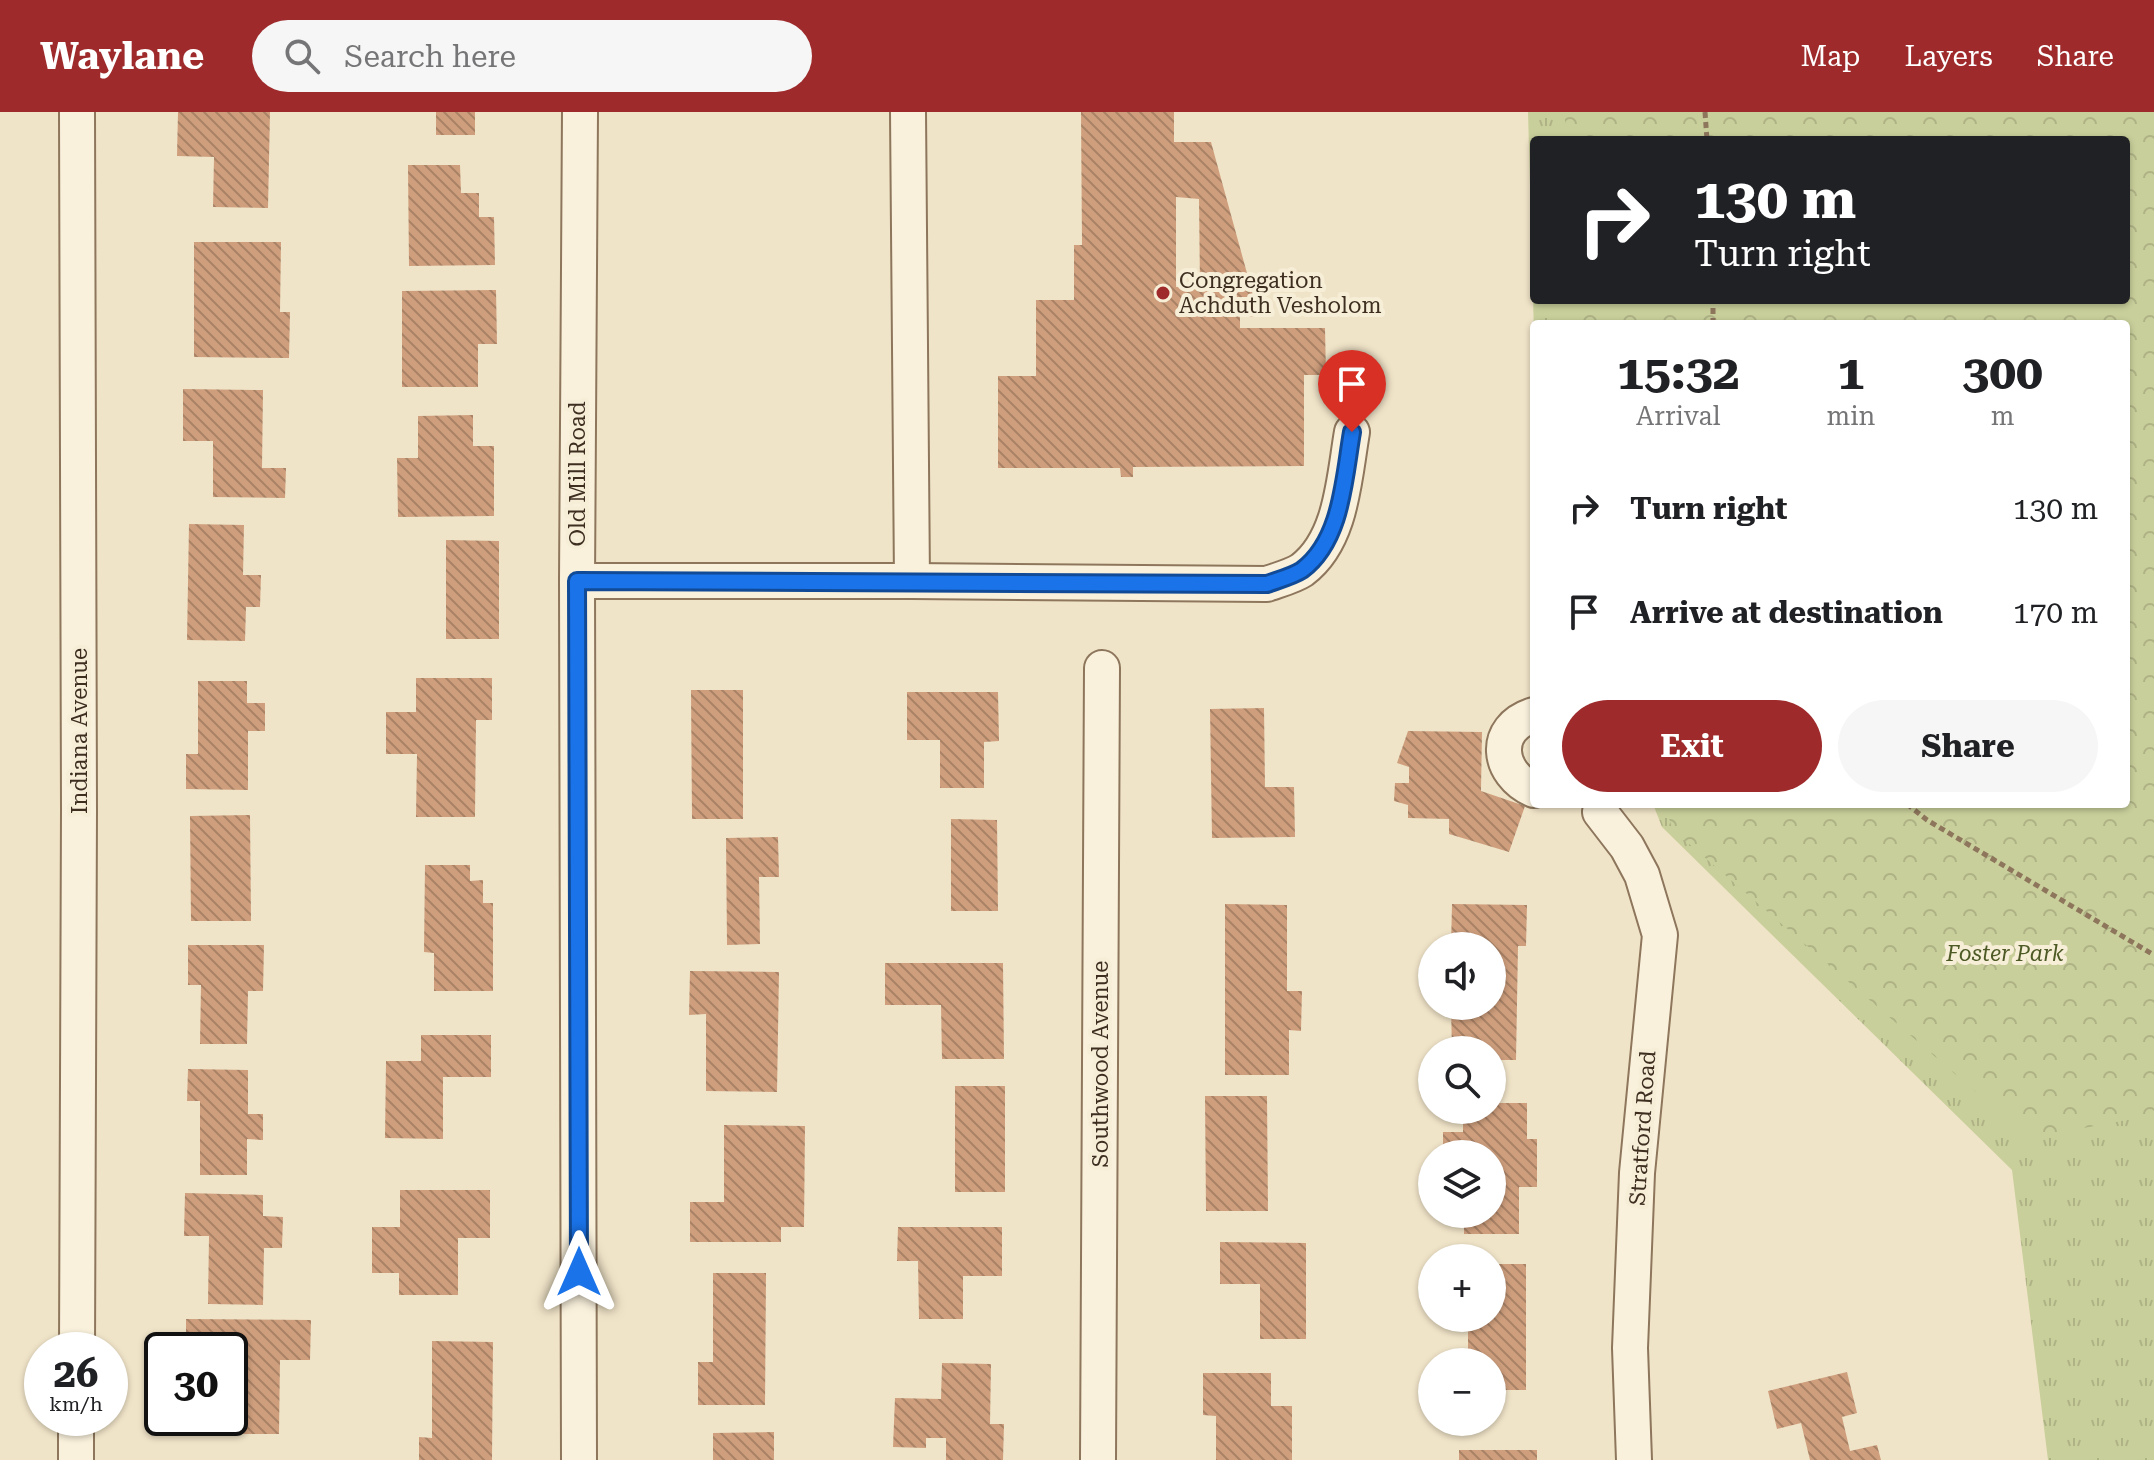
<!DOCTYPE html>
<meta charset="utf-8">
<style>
:root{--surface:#fff;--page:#f6f6f6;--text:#202124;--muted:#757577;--accent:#9e2a2b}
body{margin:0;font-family:"Roboto Serif",serif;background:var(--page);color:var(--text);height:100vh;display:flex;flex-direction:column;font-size:30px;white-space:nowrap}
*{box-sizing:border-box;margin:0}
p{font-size:26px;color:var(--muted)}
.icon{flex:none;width:44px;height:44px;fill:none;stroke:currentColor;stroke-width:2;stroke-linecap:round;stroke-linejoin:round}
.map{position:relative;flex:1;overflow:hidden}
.drawer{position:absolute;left:1530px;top:208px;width:600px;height:488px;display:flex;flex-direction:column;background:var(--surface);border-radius:8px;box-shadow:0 2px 6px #0004}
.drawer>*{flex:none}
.top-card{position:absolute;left:1530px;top:24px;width:600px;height:168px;border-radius:8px;box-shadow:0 2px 6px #0004;background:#202124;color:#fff;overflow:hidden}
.fabs{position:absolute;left:1418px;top:820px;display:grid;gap:16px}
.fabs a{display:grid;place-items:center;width:88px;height:88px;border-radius:50%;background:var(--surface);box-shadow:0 2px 6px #0004;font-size:40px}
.speed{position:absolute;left:24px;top:1220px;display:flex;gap:16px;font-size:40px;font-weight:700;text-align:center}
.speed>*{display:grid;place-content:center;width:104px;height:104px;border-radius:50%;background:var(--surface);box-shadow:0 2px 6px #0004;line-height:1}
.speed small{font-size:20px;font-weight:400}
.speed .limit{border:4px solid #111;border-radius:12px;background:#fff;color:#111}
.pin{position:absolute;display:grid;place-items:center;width:68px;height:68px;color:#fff;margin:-82px -34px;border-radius:50% 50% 50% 0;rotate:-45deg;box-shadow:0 0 8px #0007}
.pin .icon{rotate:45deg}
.me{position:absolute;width:88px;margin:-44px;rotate:0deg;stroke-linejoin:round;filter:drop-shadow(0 0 6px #0008)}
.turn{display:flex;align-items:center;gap:28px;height:168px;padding:0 32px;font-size:36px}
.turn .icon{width:104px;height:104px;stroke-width:2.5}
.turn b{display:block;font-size:56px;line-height:68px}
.eta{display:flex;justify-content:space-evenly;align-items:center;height:136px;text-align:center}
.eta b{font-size:48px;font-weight:700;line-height:56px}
.cta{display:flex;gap:16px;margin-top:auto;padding:16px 32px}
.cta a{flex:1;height:92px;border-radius:48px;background:var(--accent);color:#fff;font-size:32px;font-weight:700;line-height:92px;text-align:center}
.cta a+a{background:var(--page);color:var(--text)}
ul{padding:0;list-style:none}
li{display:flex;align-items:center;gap:24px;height:104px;padding:0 32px}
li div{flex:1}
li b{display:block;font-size:30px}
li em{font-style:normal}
header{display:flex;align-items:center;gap:48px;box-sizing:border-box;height:112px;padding:0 40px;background:var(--accent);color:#fff}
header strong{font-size:38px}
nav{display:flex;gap:44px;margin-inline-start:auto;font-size:28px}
.search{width:560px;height:72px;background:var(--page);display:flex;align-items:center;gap:20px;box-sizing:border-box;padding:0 28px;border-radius:44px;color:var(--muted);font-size:30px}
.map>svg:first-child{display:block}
</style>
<header>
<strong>Waylane</strong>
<div class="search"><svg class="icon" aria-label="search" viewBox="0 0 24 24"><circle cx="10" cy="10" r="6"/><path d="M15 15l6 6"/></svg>Search here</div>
<nav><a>Map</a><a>Layers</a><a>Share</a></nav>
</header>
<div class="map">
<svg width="2154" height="1348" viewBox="0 0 2154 1348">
<defs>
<pattern id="grass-tufts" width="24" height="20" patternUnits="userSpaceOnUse" patternTransform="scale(2)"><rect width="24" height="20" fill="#c9cf9b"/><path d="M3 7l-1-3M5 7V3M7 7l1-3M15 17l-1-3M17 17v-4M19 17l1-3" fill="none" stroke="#aeb285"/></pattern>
<pattern id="forest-crowns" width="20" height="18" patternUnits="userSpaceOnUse" patternTransform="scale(2)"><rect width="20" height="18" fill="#c9cf9b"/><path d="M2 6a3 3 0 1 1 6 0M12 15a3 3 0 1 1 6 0" fill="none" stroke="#aeb285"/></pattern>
<pattern id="building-back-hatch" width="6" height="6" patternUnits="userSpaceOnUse" patternTransform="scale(2)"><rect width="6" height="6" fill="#cf9f7d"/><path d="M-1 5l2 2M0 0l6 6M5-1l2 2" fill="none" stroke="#a98266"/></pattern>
</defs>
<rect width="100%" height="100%" fill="#f0e4c8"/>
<path fill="url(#grass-tufts)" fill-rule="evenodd" d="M 1528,0 L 2154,0 L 2154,1348 L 2048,1348 L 2012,1058 L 1662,715 L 1653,692 L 2126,692 L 2126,212 L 1534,212 L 1534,223 ZM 1534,28 L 2126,28 L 2126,188 L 1534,188 Z"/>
<path fill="url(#forest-crowns)" d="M 1565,0 L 2154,0 L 2154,1003 L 2029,1026 L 1673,718 L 1664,692 L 2126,692 L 2126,212 L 1559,212 L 1559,188 L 2126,188 L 2126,28 L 1565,28 Z"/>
<g fill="url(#building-back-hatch)" fill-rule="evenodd">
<path d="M 178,0 L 270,0 L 268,96 L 213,95 L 214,45 L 177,44 Z"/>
<rect x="436" y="0" width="39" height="23"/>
<path d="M 1081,0 L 1174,0 L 1174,30 L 1211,30 L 1259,205 L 1240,204 L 1240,216 L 1325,216 L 1326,263 L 1304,263 L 1304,354 L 1133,355 L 1133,365 L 1121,365 L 1120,356 L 998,356 L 998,264 L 1036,264 L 1036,188 L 1074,188 L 1074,133 L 1082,133 ZM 1176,85 L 1199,87 L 1200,175 L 1176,175 Z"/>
<path d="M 408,53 L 460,53 L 461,81 L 479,81 L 479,105 L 494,105 L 495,153 L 409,154 Z"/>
<path d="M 194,130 L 281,130 L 280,200 L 290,200 L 289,246 L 194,245 Z"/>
<path d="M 496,178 L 497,232 L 478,232 L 478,275 L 402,275 L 402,179 Z"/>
<path d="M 183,277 L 263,278 L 262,356 L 286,356 L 285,386 L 213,385 L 213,329 L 183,329 Z"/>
<path d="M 473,303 L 473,334 L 494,334 L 494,404 L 398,405 L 397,346 L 418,346 L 418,304 Z"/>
<path d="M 189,412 L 244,413 L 243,463 L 261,463 L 260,495 L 246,495 L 245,529 L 187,528 Z"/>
<path d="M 446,428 L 499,429 L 499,527 L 446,527 Z"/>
<path d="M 416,566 L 492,566 L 492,608 L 476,608 L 475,705 L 416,705 L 417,642 L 386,642 L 386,600 L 416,600 Z"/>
<path d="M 198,569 L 247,569 L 247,591 L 265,591 L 265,619 L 248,619 L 248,678 L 186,677 L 186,642 L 198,642 Z"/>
<path d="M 691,578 L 743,578 L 743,707 L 692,707 Z"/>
<path d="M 907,580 L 998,580 L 999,629 L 984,630 L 984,676 L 940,676 L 940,628 L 907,628 Z"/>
<path d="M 1264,596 L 1265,675 L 1294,675 L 1295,725 L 1212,726 L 1210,597 Z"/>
<path d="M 1408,619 L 1482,620 L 1481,679 L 1525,694 L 1509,740 L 1449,722 L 1449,707 L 1408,706 L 1408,693 L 1394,689 L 1395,671 L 1409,671 L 1409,655 L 1397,651 Z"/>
<path d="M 250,703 L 251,809 L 191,809 L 190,704 Z"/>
<path d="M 951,707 L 997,708 L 998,799 L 951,799 Z"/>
<path d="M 778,725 L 779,765 L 759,765 L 760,832 L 727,833 L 726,726 Z"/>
<path d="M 425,753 L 470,753 L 470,769 L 483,768 L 483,791 L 493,791 L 493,879 L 434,879 L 434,841 L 424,840 Z"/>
<path d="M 1225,792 L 1287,793 L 1287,879 L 1302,879 L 1301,919 L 1289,918 L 1289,963 L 1225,963 Z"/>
<path d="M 1452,792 L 1527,793 L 1526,834 L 1518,834 L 1516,948 L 1492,948 L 1492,938 L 1452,938 L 1451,894 L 1492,894 L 1492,834 L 1451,834 Z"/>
<path d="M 188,833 L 264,833 L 263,879 L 248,879 L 247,932 L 200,932 L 201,873 L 188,873 Z"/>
<path d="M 885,851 L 1003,851 L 1004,947 L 942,947 L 941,893 L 885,893 Z"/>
<path d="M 690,859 L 779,860 L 777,980 L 706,979 L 706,902 L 689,903 Z"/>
<path d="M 421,923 L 491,923 L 491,965 L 443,965 L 443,1027 L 385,1026 L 386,949 L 421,949 Z"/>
<path d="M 188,957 L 248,958 L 248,1002 L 263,1002 L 263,1028 L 247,1027 L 247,1063 L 200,1063 L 200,989 L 187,989 Z"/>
<rect x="955" y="974" width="50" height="106"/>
<path d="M 1205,984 L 1267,984 L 1268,1099 L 1206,1099 Z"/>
<path d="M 1492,991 L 1527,991 L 1527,1027 L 1537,1027 L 1537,1075 L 1519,1075 L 1519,1122 L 1464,1122 L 1464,1102 L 1492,1102 L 1492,1042 L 1443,1042 L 1443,1020 L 1463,1020 L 1463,998 L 1492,998 Z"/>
<path d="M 724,1013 L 805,1014 L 804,1115 L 781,1115 L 781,1130 L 690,1130 L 690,1090 L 724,1090 Z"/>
<path d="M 400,1078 L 490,1078 L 490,1126 L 458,1126 L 458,1183 L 399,1183 L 399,1161 L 372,1161 L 372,1115 L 400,1115 Z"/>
<path d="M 185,1081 L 263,1083 L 263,1104 L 283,1105 L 282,1136 L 264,1136 L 263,1193 L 208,1192 L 209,1124 L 184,1124 Z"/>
<path d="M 898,1115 L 1002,1115 L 1002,1164 L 963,1164 L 963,1207 L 919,1207 L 918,1149 L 897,1149 Z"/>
<path d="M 1220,1130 L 1306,1131 L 1306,1227 L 1260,1227 L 1260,1172 L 1220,1172 Z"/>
<path d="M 1492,1152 L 1526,1152 L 1526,1278 L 1492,1278 L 1492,1250 L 1468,1250 L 1468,1206 L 1492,1206 Z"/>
<path d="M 713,1161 L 766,1161 L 765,1293 L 698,1293 L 698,1250 L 713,1250 Z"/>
<path d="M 186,1207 L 311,1208 L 310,1248 L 280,1248 L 279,1322 L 215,1322 L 216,1306 L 230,1306 L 230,1238 L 186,1238 Z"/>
<path d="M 432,1229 L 493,1230 L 492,1348 L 419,1348 L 419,1325 L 432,1326 Z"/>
<path d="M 942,1251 L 991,1252 L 990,1312 L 1004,1312 L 1003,1348 L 946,1348 L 946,1326 L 926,1326 L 926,1336 L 893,1335 L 895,1286 L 941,1287 Z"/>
<path d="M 1847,1260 L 1857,1301 L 1842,1305 L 1850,1339 L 1877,1333 L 1881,1348 L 1810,1348 L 1801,1311 L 1777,1317 L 1768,1279 Z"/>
<path d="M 1203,1261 L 1271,1261 L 1271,1294 L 1292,1294 L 1292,1348 L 1216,1348 L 1216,1304 L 1203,1303 Z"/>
<path d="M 774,1320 L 774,1348 L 713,1348 L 713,1321 Z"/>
<rect x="1459" y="1338" width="78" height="10"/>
</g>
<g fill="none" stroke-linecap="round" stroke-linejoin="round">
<g stroke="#8d765c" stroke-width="38">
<g id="minor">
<path d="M 577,469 L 912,469 L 908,0"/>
<path d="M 912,469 L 1267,472 C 1278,468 1293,464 1302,458 C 1342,428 1344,366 1352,320"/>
<path d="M 1534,603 C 1491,616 1497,662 1534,678"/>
<path d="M 1600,700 L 1627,735 L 1642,763 L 1660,823 L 1637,1061 L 1630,1236 L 1634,1348"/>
<path d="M 77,1238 L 79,698 L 77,0"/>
<path d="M 76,1348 L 76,1306"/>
<path d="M 579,1348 L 577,469 L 580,0"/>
<path d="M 1098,1348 L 1102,556"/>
</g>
</g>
<g stroke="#8d765c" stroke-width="5" stroke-dasharray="6 4" stroke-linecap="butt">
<path d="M 1705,0 L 1707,28"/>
<path d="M 1713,212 L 1713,188"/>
<path d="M 1907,692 L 1927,708 L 2154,843"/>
</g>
<use href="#minor" stroke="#faf1dc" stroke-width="34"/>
</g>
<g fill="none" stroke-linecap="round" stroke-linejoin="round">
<g stroke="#114b97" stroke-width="20">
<path id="route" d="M 579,1160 L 577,469 L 1267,472 C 1278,468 1293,464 1302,458 C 1342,428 1344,366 1352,320"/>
</g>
<use href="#route" stroke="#1a73e8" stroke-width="14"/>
</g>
<circle fill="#9e2a2b" stroke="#f7eed8" stroke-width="3" cx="1163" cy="181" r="8"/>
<g text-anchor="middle" stroke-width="8" stroke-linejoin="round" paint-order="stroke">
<g font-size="22" fill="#3d2e20" stroke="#f7eed8" text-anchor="start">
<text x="1179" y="176">Congregation<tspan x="1179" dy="25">Achduth Vesholom</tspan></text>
</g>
<g font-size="22" fill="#3d2e20" stroke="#f7eed8">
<text transform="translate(577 362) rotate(-90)" y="8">Old Mill Road</text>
<text transform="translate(79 619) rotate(-90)" y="8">Indiana Avenue</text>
<text transform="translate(1100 952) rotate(-90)" y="8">Southwood Avenue</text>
<text transform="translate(1642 1016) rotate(-86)" y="8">Stratford Road</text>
</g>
<g font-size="22" font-style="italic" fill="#4d5a26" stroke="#f7eed8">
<text x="2005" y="849">Foster Park</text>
</g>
</g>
</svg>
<div class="fabs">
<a><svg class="icon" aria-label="sound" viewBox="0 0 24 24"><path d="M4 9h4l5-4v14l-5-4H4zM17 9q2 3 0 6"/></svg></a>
<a><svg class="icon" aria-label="search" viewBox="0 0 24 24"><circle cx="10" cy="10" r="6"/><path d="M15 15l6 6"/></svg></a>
<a><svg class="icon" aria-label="layers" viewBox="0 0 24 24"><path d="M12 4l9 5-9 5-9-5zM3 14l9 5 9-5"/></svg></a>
<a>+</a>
<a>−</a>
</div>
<div class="speed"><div>26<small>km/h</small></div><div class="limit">30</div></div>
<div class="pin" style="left:1352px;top:320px;background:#d93025"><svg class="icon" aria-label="arrive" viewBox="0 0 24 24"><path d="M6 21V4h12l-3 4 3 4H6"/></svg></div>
<svg class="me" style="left:579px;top:1160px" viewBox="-20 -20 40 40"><path d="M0-17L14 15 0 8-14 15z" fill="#1a73e8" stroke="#fff" stroke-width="4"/></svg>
<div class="top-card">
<div class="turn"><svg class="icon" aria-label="right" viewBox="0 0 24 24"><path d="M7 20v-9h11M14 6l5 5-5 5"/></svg><div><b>130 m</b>Turn right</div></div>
</div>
<section class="drawer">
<div class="eta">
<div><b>15:32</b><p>Arrival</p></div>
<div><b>1</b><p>min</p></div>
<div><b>300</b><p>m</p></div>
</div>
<ul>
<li><svg class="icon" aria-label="right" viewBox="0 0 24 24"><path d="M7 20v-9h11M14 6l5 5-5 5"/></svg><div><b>Turn right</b></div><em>130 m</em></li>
<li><svg class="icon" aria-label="arrive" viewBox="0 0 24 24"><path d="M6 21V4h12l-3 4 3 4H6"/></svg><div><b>Arrive at destination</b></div><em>170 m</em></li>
</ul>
<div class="cta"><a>Exit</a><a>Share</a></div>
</section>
</div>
